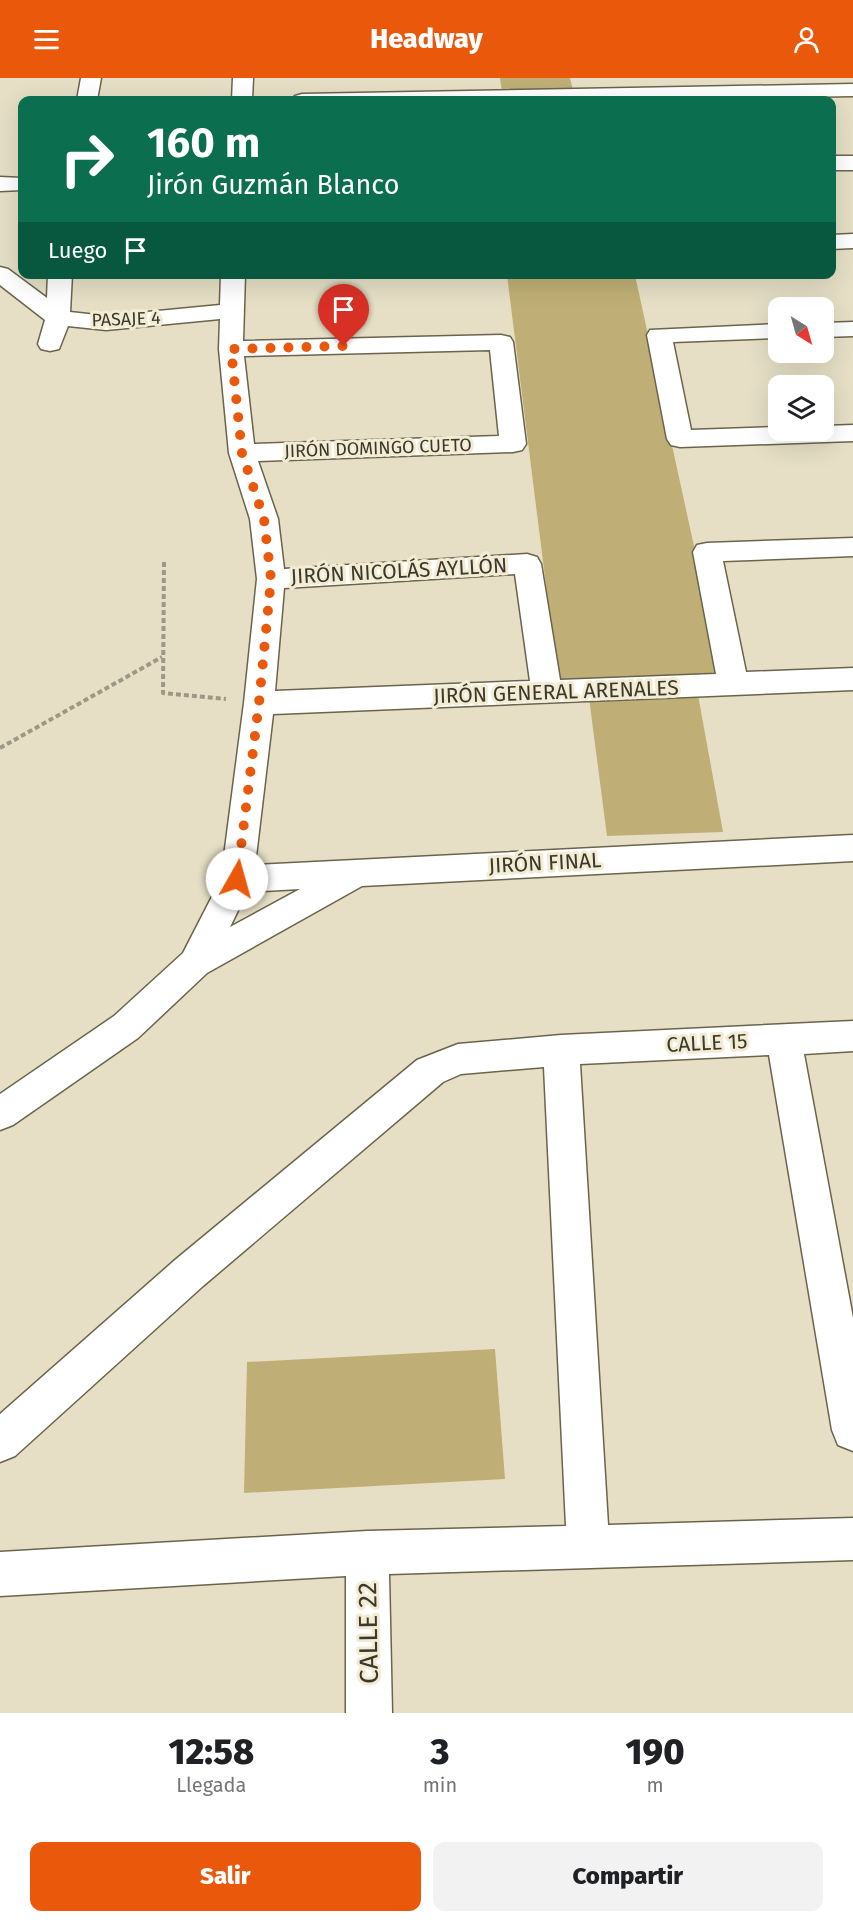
<!DOCTYPE html>
<html lang="es">
<meta charset="utf-8">
<style>
:root{--surface:#fff;--page:#f2f2f2;--text:#202124;--muted:#757577;--accent:#ea580c}
body{margin:0;font-family:"Fira Sans",sans-serif;background:var(--page);color:var(--text);height:100vh;display:flex;flex-direction:column;font-size:22px;white-space:nowrap}
*{box-sizing:border-box;margin:0}
p{font-size:20px;color:var(--muted)}
.icon{flex:none;width:33px;height:33px;fill:none;stroke:currentColor;stroke-width:2;stroke-linecap:round;stroke-linejoin:round}
.map{position:relative;height:1635px;overflow:hidden}
.details{display:flex;flex-direction:column;background:var(--surface);flex:1}
.details>*{flex:none}
.hud{position:absolute;left:18px;top:18px;width:818px;height:183px;border-radius:12px;box-shadow:0 6px 24px #0002;background:#0b6e4f;color:#fff;overflow:hidden}
.needle{width:39px;rotate:143deg}
.fabs{position:absolute;left:768px;top:219px;display:grid;gap:12px}
.fabs a{display:grid;place-items:center;width:66px;height:66px;border-radius:12px;background:var(--surface);box-shadow:0 6px 24px #0002;font-size:30px}
.pin{position:absolute;display:grid;place-items:center;width:51px;height:51px;color:#fff;margin:-62px -26px;border-radius:50% 50% 50% 0;rotate:-45deg;box-shadow:0 0 6px #0007}
.pin .icon{rotate:45deg}
.me{position:absolute;width:66px;margin:-33px;rotate:7deg;stroke-linejoin:round;filter:drop-shadow(0 0 4px #0008)}
.turn{display:flex;align-items:center;gap:21px;height:126px;padding:0 30px;font-size:27px}
.turn .icon{width:78px;height:78px;stroke-width:2.5}
.turn b{display:block;font-size:42px;line-height:51px}
.then{display:flex;align-items:center;height:57px;padding:0 30px;background:#0003;gap:12px;font-size:22px}
.eta{display:flex;justify-content:space-evenly;align-items:center;height:102px;text-align:center}
.eta b{font-size:36px;font-weight:800;line-height:42px}
.button{display:flex;gap:12px;margin-top:auto;padding:12px 30px}
.button a{flex:1;height:69px;border-radius:12px;background:var(--accent);color:#fff;font-size:24px;font-weight:800;line-height:69px;text-align:center}
.button a+a{background:var(--page);color:var(--text)}
header{display:flex;justify-content:space-between;align-items:center;height:78px;padding:0 30px;background:var(--accent);color:#fff;font-size:27px;font-weight:800}
.map>svg:first-child{display:block}
</style>
<header><svg class="icon" aria-label="menu" viewBox="0 0 24 24"><path d="M4 6h16M4 12h16M4 18h16"/></svg>Headway<svg class="icon" aria-label="person" viewBox="0 0 24 24"><circle cx="12" cy="8" r="4"/><path d="M4 21q1-7 8-7t8 7"/></svg></header>
<div class="map">
<svg width="853" height="1635" viewBox="0 0 853 1635">
<rect width="100%" height="100%" fill="#e6dfc6"/>
<g fill="#bfaf76">
<path d="M 500,0 L 570,0 L 573,12 L 502,14 Z"/>
<path d="M 507,197 L 635,197 L 722,597 L 558,603 Z"/>
<path d="M 698,617 L 723,754 L 607,758 L 589,620 Z"/>
<path d="M 495,1271 L 505,1401 L 244,1415 L 247,1284 Z"/>
</g>
<g fill="none" stroke-linecap="round" stroke-linejoin="round">
<g stroke="#6a644d" stroke-width="3">
<g id="minor">
<path d="M 81,0 L 101,0 L 97,22 L 77,22 Z"/>
<path d="M 233,0 L 253,0 L 252,22 L 232,22 Z"/>
<path d="M 853,6 L 853,18 L 617,22 L 292,22 L 295,18 L 302,16 Z"/>
<rect x="831" y="78" width="22" height="14"/>
<path d="M 0,99 L 22,100 L 22,112 L 0,113 Z"/>
<path d="M 853,156 L 853,170 L 831,171 L 831,157 Z"/>
<path d="M 0,189 L 8,191 L 47,220 L 48,196 L 72,196 L 70,234 L 106,238 L 220,227 L 221,196 L 245,196 L 243,263 L 501,257 L 510,259 L 513,264 L 526,366 L 522,372 L 513,374 L 258,383 L 278,441 L 284,491 L 527,476 L 537,479 L 541,486 L 560,602 L 716,596 L 693,474 L 697,467 L 707,465 L 853,460 L 853,478 L 723,483 L 746,594 L 853,590 L 853,612 L 273,636 L 255,787 L 853,757 L 853,783 L 362,808 L 207,895 L 138,960 L 13,1047 L 0,1052 L 0,1016 L 114,938 L 183,875 L 221,801 L 244,625 L 257,501 L 250,441 L 229,375 L 219,271 L 220,241 L 106,252 L 68,248 L 59,271 L 50,273 L 41,271 L 38,266 L 45,242 L 0,207 ZM 490,272 L 499,358 L 254,366 L 244,278 ZM 515,496 L 530,603 L 275,613 L 284,510 ZM 300,811 L 230,849 L 247,814 Z"/>
<path d="M 853,244 L 853,258 L 824,259 L 824,245 Z"/>
<path d="M 778,246 L 778,260 L 673,264 L 691,352 L 778,349 L 778,352 L 824,352 L 824,348 L 853,347 L 853,363 L 680,369 L 671,367 L 667,361 L 647,257 L 650,252 Z"/>
<path d="M 853,943 L 853,973 L 804,976 L 853,1240 L 853,1373 L 838,1367 L 832,1352 L 769,977 L 580,986 L 608,1447 L 853,1440 L 853,1482 L 389,1496 L 392,1635 L 346,1635 L 346,1498 L 0,1518 L 0,1474 L 367,1453 L 566,1448 L 544,989 L 461,996 L 443,1004 L 203,1208 L 15,1378 L 0,1384 L 0,1336 L 175,1182 L 417,982 L 458,966 L 561,957 Z"/>
</g>
</g>
<g stroke="#9d9885" stroke-width="4" stroke-dasharray="5 3" stroke-linecap="butt">
<path d="M 164,484 L 163,615 L 226,621"/>
<path d="M 0,670 L 162,579"/>
</g>
<use href="#minor" fill="#fff" fill-rule="evenodd"/>
</g>
<g fill="none" stroke-linecap="round" stroke-linejoin="round">
<path stroke="#ea580c" stroke-width="10" stroke-dasharray="0 18" d="M 237,801 L 259,625 L 271,501 L 264,441 L 242,375 L 231,271 L 344,268"/>
</g>
<g text-anchor="middle" stroke-width="6" stroke-linejoin="round" paint-order="stroke">
<g font-size="18" fill="#3b382e" stroke="#f3ecd3">
<text transform="translate(126 241) rotate(-2)" y="6">PASAJE 4</text>
<text transform="translate(378 370) rotate(-2)" y="6">JIRÓN DOMINGO CUETO</text>
</g>
<g font-size="21" fill="#3b382e" stroke="#f3ecd3">
<text transform="translate(399 493) rotate(-3)" y="7">JIRÓN NICOLÁS AYLLÓN</text>
<text transform="translate(556 614) rotate(-2)" y="7">JIRÓN GENERAL ARENALES</text>
<text transform="translate(545 785) rotate(-3)" y="7">JIRÓN FINAL</text>
<text transform="translate(707 965) rotate(-3)" y="7">CALLE 15</text>
</g>
<g font-size="26" fill="#3b382e" stroke="#f3ecd3">
<text transform="translate(368 1555) rotate(-91)" y="9">CALLE 22</text>
</g>
</g>
</svg>
<div class="fabs">
<a><svg class="needle" viewBox="-14 -14 28 28"><path d="M0-13l5 13h-10z" fill="#e53935"/><path d="M0 13l5-13h-10z" fill="#757577"/></svg></a>
<a><svg class="icon" aria-label="layers" viewBox="0 0 24 24"><path d="M12 4l9 5-9 5-9-5zM3 14l9 5 9-5"/></svg></a>
</div>
<div class="pin" style="left:344px;top:268px;background:#d93025"><svg class="icon" aria-label="arrive" viewBox="0 0 24 24"><path d="M6 21V4h12l-3 4 3 4H6"/></svg></div>
<svg class="me" style="left:237px;top:801px" viewBox="-20 -20 40 40"><circle r="19" fill="#fff"/><path d="M0-13L10 11 0 6-10 11z" fill="#ea580c"/></svg>
<div class="hud">
<div class="turn"><svg class="icon" aria-label="right" viewBox="0 0 24 24"><path d="M7 20v-9h11M14 6l5 5-5 5"/></svg><div><b>160 m</b>Jirón Guzmán Blanco</div></div>
<div class="then">Luego<svg class="icon" aria-label="arrive" viewBox="0 0 24 24"><path d="M6 21V4h12l-3 4 3 4H6"/></svg></div>
</div>
</div>
<section class="details">
<div class="eta">
<div><b>12:58</b><p>Llegada</p></div>
<div><b>3</b><p>min</p></div>
<div><b>190</b><p>m</p></div>
</div>
<div class="button"><a>Salir</a><a>Compartir</a></div>
</section>
